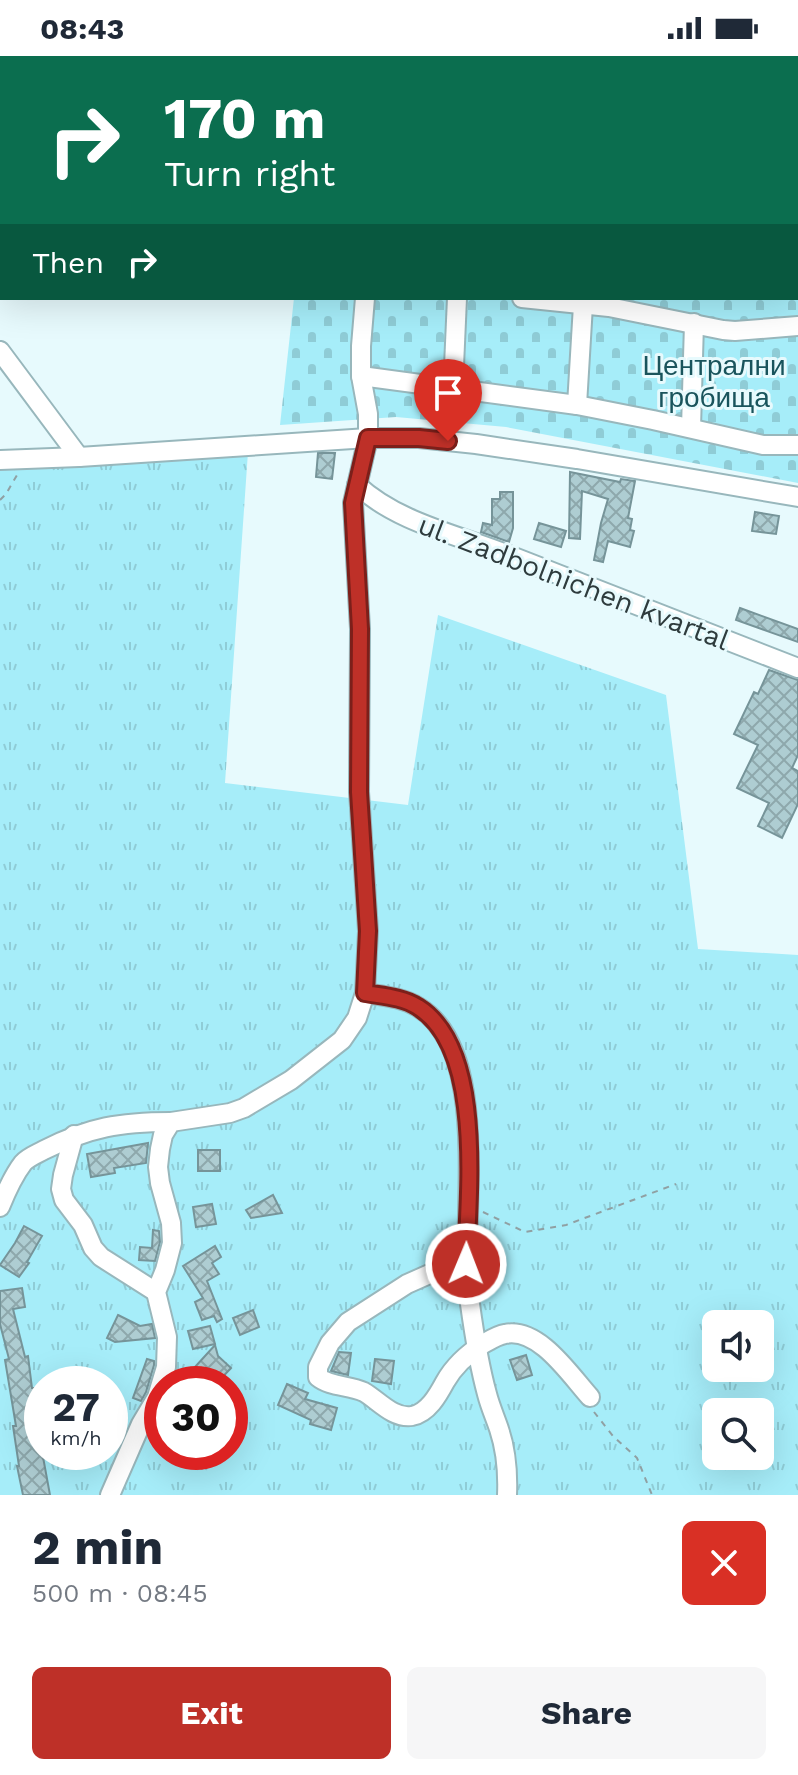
<!DOCTYPE html>
<meta charset="utf-8">
<style>
:root{--surface:#fff;--page:#f6f6f7;--text:#1f2937;--muted:#747a83;--accent:#be3028}
body{margin:0;font-family:"Work Sans",sans-serif;background:var(--page);color:var(--text);height:100vh;display:flex;flex-direction:column;font-size:30px;white-space:nowrap}
*{box-sizing:border-box;margin:0}
p{font-size:26px;color:var(--muted)}
.icon{flex:none;width:44px;height:44px;fill:none;stroke:currentColor;stroke-width:2;stroke-linecap:round;stroke-linejoin:round}
.map{position:relative;height:1439px;overflow:hidden}
.drawer{display:flex;flex-direction:column;background:var(--surface);flex:1}
.drawer>*{flex:none}
.guide{position:absolute;left:0px;top:0px;width:798px;height:244px;box-shadow:0 8px 32px #0002;background:#0b6e4f;color:#fff;overflow:hidden}
.fabs{position:absolute;left:702px;top:1254px;display:grid;gap:16px}
.fabs a{display:grid;place-items:center;width:72px;height:72px;border-radius:12px;background:var(--surface);box-shadow:0 8px 32px #0002;font-size:40px}
.speed{position:absolute;left:24px;top:1310px;display:flex;gap:16px;font-size:40px;font-weight:700;text-align:center}
.speed>*{display:grid;place-content:center;width:104px;height:104px;border-radius:50%;background:var(--surface);box-shadow:0 8px 32px #0002;line-height:1}
.speed small{font-size:20px;font-weight:400}
.speed .limit{border:12px solid #d22;background:#fff;color:#111}
.pin{position:absolute;display:grid;place-items:center;width:68px;height:68px;color:#fff;margin:-82px -34px;border-radius:50% 50% 50% 0;rotate:-45deg;box-shadow:0 0 8px #0007}
.pin .icon{rotate:45deg}
.me{position:absolute;width:88px;margin:-44px;rotate:1deg;stroke-linejoin:round;filter:drop-shadow(0 0 6px #0008)}
.turn{display:flex;align-items:center;gap:28px;height:168px;padding:0 32px;font-size:36px}
.turn .icon{width:104px;height:104px;stroke-width:2.5}
.turn b{display:block;font-size:56px;line-height:68px}
.then{display:flex;align-items:center;height:76px;padding:0 32px;background:#0003;gap:16px;font-size:30px}
.round{display:grid;place-items:center;flex:none;width:84px;height:84px;border-radius:12px;background:var(--page)}
.headline{display:flex;align-items:center;justify-content:space-between;height:136px;padding:0 32px}
h1{font-size:48px;font-weight:700;line-height:60px}
.cta{display:flex;gap:16px;margin-top:auto;padding:16px 32px}
.cta a{flex:1;height:92px;border-radius:12px;background:var(--accent);color:#fff;font-size:32px;font-weight:700;line-height:92px;text-align:center}
.cta a+a{background:var(--page);color:var(--text)}
.status{display:flex;justify-content:space-between;align-items:center;height:56px;padding:0 40px;background:var(--surface);direction:ltr}
.status svg{height:22px;fill:currentColor}
.map>svg:first-child{display:block}
</style>
<div class="status"><b>08:43</b><svg viewBox="0 0 49 12"><path d="M0 12V9h3v3zM5 12V6h3v6zM10 12V3h3v9zM15 12V0h3v12zM26 1h20v11H26zM47 4h2v5h-2z"/></svg></div>
<div class="map">
<svg width="798" height="1439" viewBox="0 0 798 1439">
<defs>
<pattern id="grass-tufts" width="24" height="20" patternUnits="userSpaceOnUse" patternTransform="scale(2)"><rect width="24" height="20" fill="#a6edf9"/><path d="M3 7l-1-3M5 7V3M7 7l1-3M15 17l-1-3M17 17v-4M19 17l1-3" fill="none" stroke="#8fccd6"/></pattern>
<pattern id="cemetery-stones" width="16" height="16" patternUnits="userSpaceOnUse" patternTransform="scale(2)"><rect width="16" height="16" fill="#a6edf9"/><path d="M2 7V4a2 2 0 0 1 4 0v3zM10 15v-3a2 2 0 0 1 4 0v3z" fill="#8fccd6"/></pattern>
<pattern id="building-cross-hatch" width="8" height="8" patternUnits="userSpaceOnUse" patternTransform="scale(2)"><rect width="8" height="8" fill="#aecdd2"/><path d="M0 0l8 8M0 8l8-8" fill="none" stroke="#8ea8ac"/></pattern>
</defs>
<rect width="100%" height="100%" fill="#e7fafd"/>
<path fill="url(#grass-tufts)" fill-rule="evenodd" d="M 248,396 L 225,727 L 408,749 L 438,559 L 666,639 L 698,893 L 798,899 L 798,1439 L 0,1439 L 0,403 ZM 716,1268 L 760,1268 L 760,1312 L 716,1312 ZM 42,1328 L 110,1328 L 110,1396 L 42,1396 ZM 162,1328 L 230,1328 L 230,1396 L 162,1396 ZM 716,1356 L 760,1356 L 760,1400 L 716,1400 Z"/>
<path fill="url(#cemetery-stones)" d="M 320,0 L 798,0 L 798,427 L 506,371 L 396,361 L 280,369 L 294,242 L 796,242 L 796,2 L 319,2 Z"/>
<g fill="url(#building-cross-hatch)" stroke="#769499" stroke-width="2">
<path d="M 318,397 L 335,397 L 332,423 L 316,421 Z"/>
<path d="M 570,416 L 620,426 L 621,423 L 635,425 L 628,462 L 632,463 L 630,474 L 634,475 L 630,491 L 608,485 L 603,506 L 594,504 L 601,467 L 608,443 L 582,435 L 580,483 L 569,482 Z"/>
<path d="M 500,436 L 513,436 L 513,472 L 509,486 L 481,476 L 483,467 L 492,469 L 492,443 L 500,443 Z"/>
<path d="M 755,456 L 779,460 L 776,478 L 752,475 Z"/>
<path d="M 539,467 L 566,475 L 561,491 L 534,483 Z"/>
<path d="M 740,552 L 798,573 L 798,586 L 736,564 Z"/>
<path d="M 769,614 L 798,624 L 798,699 L 792,712 L 798,715 L 798,748 L 782,782 L 758,770 L 769,747 L 737,732 L 758,689 L 734,678 L 754,636 L 758,638 Z"/>
<path d="M 148,1087 L 146,1107 L 114,1112 L 115,1117 L 91,1121 L 87,1098 Z"/>
<rect x="198" y="1094" width="22" height="21"/>
<path d="M 273,1139 L 282,1157 L 251,1162 L 246,1154 Z"/>
<path d="M 212,1148 L 216,1168 L 196,1171 L 193,1151 Z"/>
<path d="M 24,1170 L 42,1180 L 27,1206 L 29,1207 L 19,1221 L 0,1209 L 15,1187 Z"/>
<path d="M 153,1174 L 159,1175 L 160,1186 L 155,1205 L 139,1204 L 140,1191 L 152,1192 Z"/>
<path d="M 215,1190 L 221,1201 L 212,1207 L 219,1218 L 207,1225 L 222,1263 L 217,1266 L 214,1260 L 202,1264 L 195,1246 L 203,1242 L 183,1210 Z"/>
<path d="M 22,1232 L 25,1251 L 13,1253 L 25,1301 L 28,1300 L 32,1332 L 34,1332 L 37,1352 L 34,1352 L 50,1439 L 23,1439 L 17,1410 L 19,1410 L 13,1370 L 16,1370 L 5,1304 L 9,1303 L 0,1268 L 0,1235 Z"/>
<path d="M 253,1254 L 259,1271 L 240,1279 L 233,1262 Z"/>
<path d="M 118,1259 L 140,1270 L 152,1268 L 155,1282 L 115,1286 L 107,1282 Z"/>
<path d="M 210,1270 L 215,1288 L 193,1293 L 188,1275 Z"/>
<path d="M 215,1289 L 218,1300 L 231,1312 L 216,1328 L 213,1328 L 195,1311 Z"/>
<path d="M 339,1296 L 351,1297 L 348,1319 L 331,1315 Z"/>
<path d="M 526,1299 L 532,1319 L 517,1324 L 510,1304 Z"/>
<path d="M 147,1303 L 154,1305 L 154,1309 L 146,1336 L 141,1345 L 133,1342 Z"/>
<path d="M 375,1303 L 394,1305 L 391,1328 L 372,1325 Z"/>
<path d="M 287,1328 L 308,1337 L 305,1343 L 337,1352 L 331,1374 L 310,1368 L 311,1364 L 278,1349 Z"/>
</g>
<g fill="none" stroke-linecap="round" stroke-linejoin="round">
<g stroke="#98b7bc" stroke-width="22">
<g id="minor">
<path d="M 397,2 L 398,0"/>
<path d="M 704,2 L 704,0"/>
<path d="M 796,129 L 798,128"/>
<path d="M 522,242 L 609,251 L 723,274 L 735,275 L 798,270"/>
<path d="M 0,295 L 79,401"/>
<path d="M 361,320 L 577,349 L 653,364 L 763,389 L 798,389"/>
<path d="M 453,333 L 457,242"/>
<path d="M 577,349 L 583,249"/>
<path d="M 691,372 L 694,267"/>
<path d="M 0,404 L 79,401 L 368,382 L 419,382 L 476,388 L 577,403 L 798,441"/>
<path d="M 357,429 C 397,466 455,478 506,498 C 603,536 701,574 798,612"/>
<path d="M 365,937 C 382,940 402,941 418,951 C 495,997 458,1170 470,1248 C 474,1277 479,1309 487,1338 C 490,1350 495,1361 499,1373 C 506,1394 508,1416 507,1439"/>
<path d="M 74,1079 L 63,1119 L 61,1133 L 64,1144 L 83,1169 L 93,1192 L 101,1201 L 156,1236"/>
<path d="M 0,1151 C 6,1136 13,1120 23,1107 C 28,1101 37,1098 44,1094 C 90,1071 120,1066 171,1066"/>
<path d="M 466,1208 L 443,1212 L 407,1228 L 348,1266 L 330,1287 L 318,1311 L 318,1321 C 330,1331 349,1329 364,1336 C 378,1344 393,1363 412,1360 C 428,1357 438,1339 445,1326 C 454,1310 467,1298 483,1288 C 490,1284 498,1279 505,1278 C 539,1271 570,1319 590,1341"/>
<path d="M 110,1439 L 141,1368 L 157,1341 L 166,1311 L 167,1281 L 156,1236 L 165,1214 L 172,1187 L 171,1167 L 160,1127 L 158,1111 L 160,1093 L 163,1079 L 171,1066 L 230,1057 L 244,1052 L 291,1024 L 342,984 L 357,962 L 365,937 L 368,875 L 359,736 L 360,573 L 353,447 L 368,382 L 368,358 L 361,320 L 361,290 L 365,242"/>
</g>
</g>
<g stroke="#90a0a3" stroke-width="2" stroke-dasharray="6 6" stroke-linecap="butt">
<path d="M 0,444 L 6,438 L 17,419"/>
<path d="M 483,1156 L 525,1176 L 566,1169 L 676,1128"/>
<path d="M 594,1356 L 613,1380 L 637,1402 L 652,1439"/>
</g>
<use href="#minor" stroke="#fff" stroke-width="18"/>
</g>
<g fill="none" stroke-linecap="round" stroke-linejoin="round">
<g stroke="#7c1f1a" stroke-width="20">
<path id="route" d="M 448,385 L 419,382 L 368,382 L 353,447 L 360,573 L 359,736 L 368,875 L 365,937 C 382,940 403,941 418,951 C 485,993 468,1140 466,1208"/>
</g>
<use href="#route" stroke="#be3028" stroke-width="14"/>
</g>
<g text-anchor="middle" stroke-width="6" stroke-linejoin="round" paint-order="stroke">
<g font-size="28" fill="#19545c" stroke="#e7fafd">
<text x="714" y="319">Централни<tspan x="714" dy="32">гробища</tspan></text>
</g>
<g font-size="28" fill="#2e3b3d" stroke="#e7fafd">
<text transform="translate(574 526) rotate(21)" y="10">ul. Zadbolnichen kvartal</text>
</g>
</g>
</svg>
<div class="fabs">
<a><svg class="icon" aria-label="sound" viewBox="0 0 24 24"><path d="M4 9h4l5-4v14l-5-4H4zM17 9q2 3 0 6"/></svg></a>
<a><svg class="icon" aria-label="search" viewBox="0 0 24 24"><circle cx="10" cy="10" r="6"/><path d="M15 15l6 6"/></svg></a>
</div>
<div class="speed"><div>27<small>km/h</small></div><div class="limit">30</div></div>
<div class="pin" style="left:448px;top:385px;background:#d93025"><svg class="icon" aria-label="arrive" viewBox="0 0 24 24"><path d="M6 21V4h12l-3 4 3 4H6"/></svg></div>
<svg class="me" style="left:466px;top:1208px" viewBox="-20 -20 40 40"><circle r="17" fill="#be3028" stroke="#fff" stroke-width="3"/><path d="M0-11L8 9 0 5-8 9z" fill="#fff"/></svg>
<div class="guide">
<div class="turn"><svg class="icon" aria-label="right" viewBox="0 0 24 24"><path d="M7 20v-9h11M14 6l5 5-5 5"/></svg><div><b>170 m</b>Turn right</div></div>
<div class="then">Then<svg class="icon" aria-label="right" viewBox="0 0 24 24"><path d="M7 20v-9h11M14 6l5 5-5 5"/></svg></div>
</div>
</div>
<section class="drawer">
<div class="headline"><div><h1>2 min</h1><p>500 m · 08:45</p></div><a class="round" style="background:#d93025;color:#fff"><svg class="icon" aria-label="close" viewBox="0 0 24 24"><path d="M6 6l12 12M18 6L6 18"/></svg></a></div>
<div class="cta"><a>Exit</a><a>Share</a></div>
</section>
